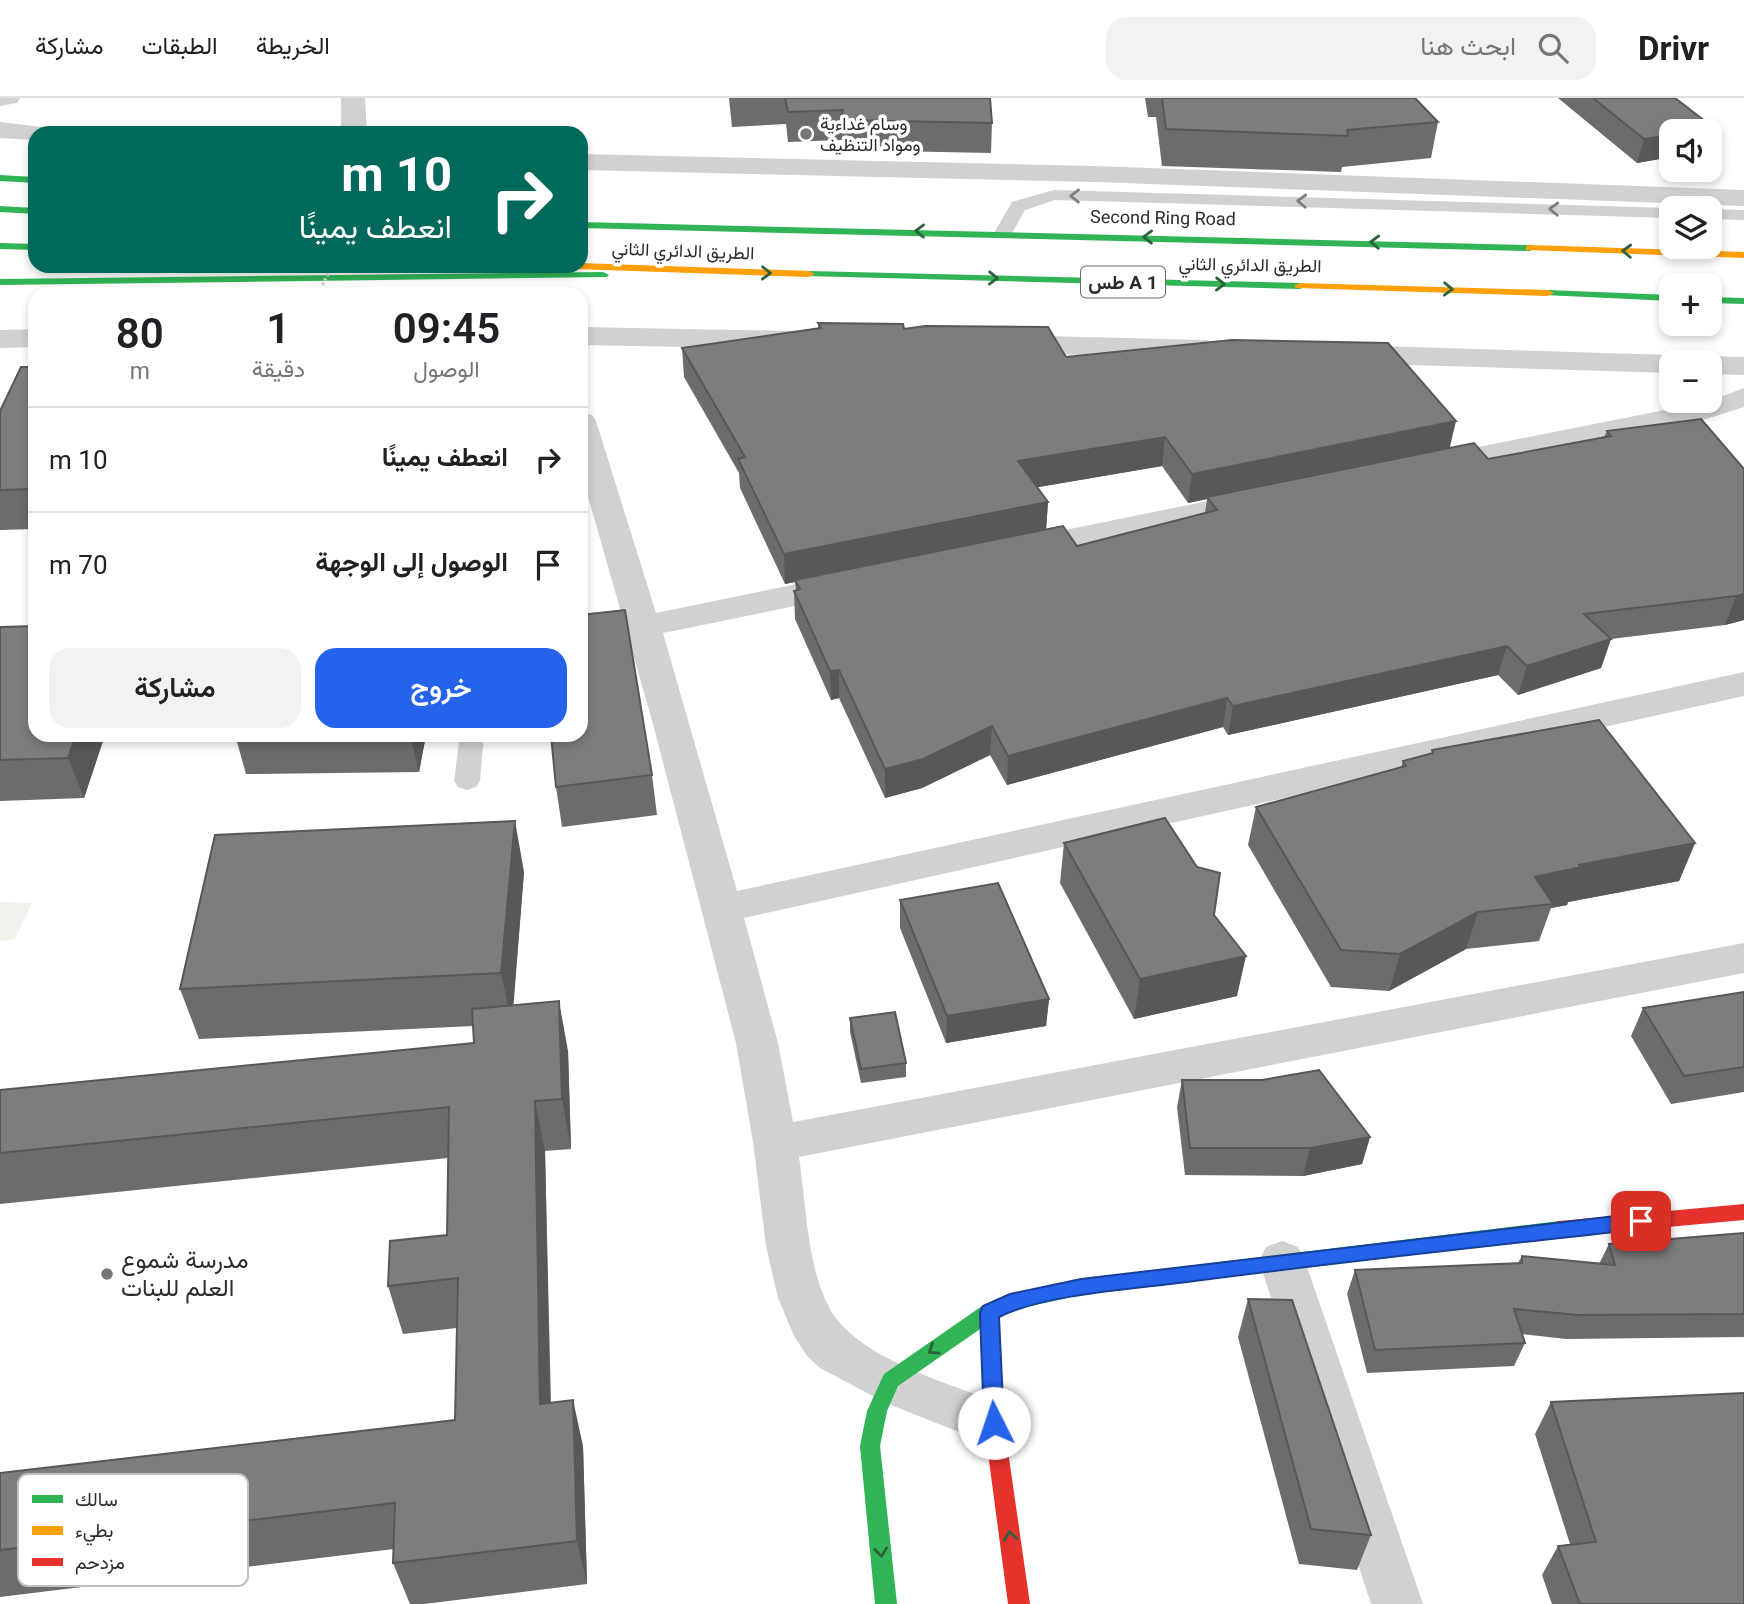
<!DOCTYPE html>
<html lang="ar">
<meta charset="utf-8">
<style>
:root{--surface:#fff;--page:#f2f2f2;--text:#202124;--muted:#757577;--line:#e0e0e0;--accent:#2563eb}
body{margin:0;font-family:Roboto,Vazirmatn,sans-serif;background:var(--page);color:var(--text);direction:rtl;height:100vh;display:flex;flex-direction:column;font-size:26px;white-space:nowrap}
*{box-sizing:border-box;margin:0}
p{font-size:23px;color:var(--muted)}
.icon{flex:none;width:38px;height:38px;fill:none;stroke:currentColor;stroke-width:2;stroke-linecap:round;stroke-linejoin:round}
.map{position:relative;flex:1;overflow:hidden;direction:ltr}
.panel{position:absolute;left:28px;top:189px;width:560px;height:455px;display:flex;flex-direction:column;background:var(--surface);border-radius:21px;box-shadow:0 4px 10px #0003;direction:rtl}
.panel>*{flex:none}
.guide{position:absolute;left:28px;top:28px;width:560px;height:147px;border-radius:21px;box-shadow:0 4px 10px #0003;direction:rtl;background:#00695c;color:#fff;overflow:hidden}
.buttons{position:absolute;left:1659px;top:21px;display:grid;gap:14px}
.buttons a{display:grid;place-items:center;width:63px;height:63px;border-radius:14px;background:var(--surface);box-shadow:0 4px 10px #0003;font-size:35px}
.pin{position:absolute;display:grid;place-items:center;width:60px;height:60px;color:#fff;margin:-30px;border-radius:14px;box-shadow:0 4px 10px #0006}
.me{position:absolute;width:77px;margin:-38px;rotate:356deg;stroke-linejoin:round;filter:drop-shadow(0 0 5px #0008)}
.turn{display:flex;align-items:center;gap:24px;height:147px;padding:0 21px;font-size:32px}
.turn .icon{width:91px;height:91px;stroke-width:2.5}
.turn b{display:block;font-size:49px;line-height:60px}
.eta{display:flex;justify-content:space-evenly;align-items:center;height:119px;text-align:center}
.eta b{font-size:42px;font-weight:600;line-height:49px}
.primary-button{display:flex;gap:14px;margin-top:auto;padding:14px 21px}
.primary-button a{flex:1;height:80px;border-radius:21px;background:var(--accent);color:#fff;font-size:28px;font-weight:600;line-height:80px;text-align:center}
.primary-button a+a{background:var(--page);color:var(--text)}
ul{padding:0;list-style:none}
li{display:flex;align-items:center;gap:21px;height:105px;padding:0 21px;border-top:2px solid var(--line)}
li div{flex:1}
li b{display:block;font-size:26px}
li em{font-style:normal}
header{display:flex;align-items:center;gap:42px;box-sizing:border-box;height:98px;padding:0 35px;background:var(--surface);border-bottom:2px solid var(--line)}
header strong{font-size:33px}
nav{display:flex;gap:38px;margin-inline-start:auto;font-size:24px}
.search{width:490px;height:63px;background:var(--page);display:flex;align-items:center;gap:18px;box-sizing:border-box;padding:0 24px;border-radius:21px;color:var(--muted);font-size:26px}
.map>svg:first-child{display:block}
</style>
<header>
<strong>Drivr</strong>
<div class="search"><svg class="icon" aria-label="search" viewBox="0 0 24 24"><circle cx="10" cy="10" r="6"/><path d="M15 15l6 6"/></svg>ابحث هنا</div>
<nav><a>الخريطة</a><a>الطبقات</a><a>مشاركة</a></nav>
</header>
<div class="map">
<svg width="1744" height="1506" viewBox="0 0 1744 1506">
<rect width="100%" height="100%" fill="#fff"/>
<path fill="#f0f2eb" d="M 0,804 L 32,805 L 15,841 L 0,843 Z"/>
<g fill="none" stroke-linecap="round" stroke-linejoin="round">
<g fill="#d1d1d1" fill-rule="evenodd">
<path d="M 1054,92 L 1671,110 L 1674,110 L 1671,110 L 1671,120 L 1055,102 L 1025,112 L 1010,139 L 996,139 L 994,135 L 1012,104 Z"/>
<path d="M 1710,111 L 1744,112 L 1744,122 L 1710,121 Z"/>
<path d="M 460,637 L 484,637 L 480,683 L 476,689 L 467,692 L 458,689 L 454,683 Z"/>
</g>
<g fill="#d1d1d1" fill-rule="evenodd">
<path d="M 0,0 L 20,0 L 17,5 L 0,8 Z"/>
<path d="M 341,0 L 365,0 L 367,35 L 341,35 Z"/>
<path d="M 0,24 L 50,30 L 54,35 L 35,35 L 35,42 L 0,40 Z"/>
<path d="M 581,56 L 1095,68 L 1744,92 L 1744,108 L 1095,84 L 581,72 Z"/>
<path d="M 581,229 L 796,233 L 806,236 L 811,242 L 806,248 L 796,251 L 581,247 Z"/>
<path d="M 35,231 L 35,249 L 0,250 L 0,232 Z"/>
<path d="M 1007,237 L 1205,242 L 1215,245 L 1220,251 L 1215,257 L 1205,260 L 1007,255 L 997,252 L 992,246 L 997,240 Z"/>
<path d="M 1346,247 L 1671,257 L 1681,260 L 1685,264 L 1671,264 L 1671,275 L 1346,265 L 1336,262 L 1331,256 L 1336,250 Z"/>
<path d="M 1710,258 L 1744,259 L 1744,277 L 1710,276 L 1710,264 L 1697,264 L 1700,261 Z"/>
<path d="M 1744,290 L 1744,309 L 1700,323 L 1433,376 L 1422,374 L 1417,367 L 1422,360 L 1433,358 L 1710,303 Z"/>
<path d="M 581,314 L 592,317 L 596,323 L 656,515 L 845,476 L 857,480 L 862,487 L 857,494 L 845,498 L 663,535 L 737,793 L 1744,574 L 1744,598 L 744,820 L 778,945 L 793,1024 L 1744,845 L 1744,875 L 799,1059 C 806,1105 807,1170 830,1211 C 859,1263 958,1288 1011,1309 L 1019,1325 L 1011,1341 L 994,1348 L 886,1305 L 820,1270 L 807,1258 L 794,1238 L 778,1200 L 766,1148 L 753,1044 L 736,945 L 653,626 L 581,374 Z"/>
<path d="M 1257,393 L 1268,396 L 1273,403 L 1268,410 L 1021,461 L 1009,458 L 1005,451 L 1009,444 L 1021,441 Z"/>
<path d="M 1282,1143 L 1298,1149 L 1305,1163 L 1423,1506 L 1371,1506 L 1259,1163 L 1266,1149 Z"/>
</g>
<g fill="#30b455" fill-rule="evenodd">
<path d="M 0,77 L 35,79 L 35,85 L 0,83 Z"/>
<path d="M 0,108 L 35,110 L 35,116 L 0,114 Z"/>
<path d="M 581,124 L 1530,147 L 1536,150 L 1530,153 L 581,130 Z"/>
<path d="M 0,145 L 35,146 L 35,152 L 0,151 Z"/>
<path d="M 809,173 L 1300,185 L 1306,188 L 1300,191 L 805,178 L 803,176 Z"/>
<path d="M 603,174 L 609,177 L 607,179 L 0,187 L 0,181 Z"/>
<path d="M 1548,192 L 1671,197 L 1671,203 L 1544,197 L 1544,193 Z"/>
<path d="M 1710,199 L 1744,200 L 1744,206 L 1710,205 Z"/>
<path d="M 1559,1123 L 1566,1125 L 1568,1131 L 1566,1137 L 1559,1139 L 1081,1197 L 1013,1212 L 996,1220 L 898,1288 L 887,1313 L 880,1348 L 897,1506 L 875,1506 L 860,1348 L 867,1313 L 884,1276 L 982,1208 L 1010,1196 L 1081,1181 Z"/>
</g>
<g fill="#ff9f0a" fill-rule="evenodd">
<path d="M 1530,147 L 1744,154 L 1744,160 L 1526,152 L 1526,148 Z"/>
<path d="M 581,165 L 809,173 L 815,176 L 809,179 L 575,171 L 569,168 L 581,168 Z"/>
<path d="M 1300,185 L 1548,192 L 1554,195 L 1548,198 L 1296,190 L 1294,188 Z"/>
</g>
<g fill="#e5322d" fill-rule="evenodd">
<path d="M 1744,1106 L 1744,1122 L 1559,1139 L 1552,1137 L 1550,1131 L 1552,1125 L 1559,1123 Z"/>
<path d="M 989,1206 L 996,1208 L 999,1214 L 1004,1325 L 1030,1506 L 1008,1506 L 984,1325 L 979,1214 L 982,1208 Z"/>
</g>
<path stroke="#d1d1d1" stroke-width="3.5" stroke-dasharray="2.5 2.5" stroke-linecap="butt" d="M 318,196 L 332,168"/>
</g>
<g fill="#6c6c6c" fill-rule="evenodd">
<path d="M 729,0 L 990,0 L 992,25 L 991,55 L 842,52 L 842,42 L 788,44 L 786,26 L 732,29 Z"/>
<path d="M 1145,0 L 1415,0 L 1438,24 L 1431,60 L 1342,69 L 1341,74 L 1162,68 L 1156,19 L 1148,19 Z"/>
<path d="M 1558,0 L 1675,0 L 1671,33 L 1671,59 L 1637,65 Z"/>
<path d="M 818,225 L 904,231 L 1066,259 L 1450,350 L 1488,361 L 1604,339 L 1607,333 L 1744,371 L 1744,522 L 1725,527 L 1611,541 L 1601,570 L 1518,597 L 1498,577 L 1228,637 L 1223,629 L 1007,687 L 990,657 L 922,690 L 885,700 L 839,600 L 831,602 L 795,521 L 794,493 L 796,492 L 795,484 L 785,486 L 740,390 L 739,375 L 684,279 L 682,250 L 818,230 ZM 1162,368 L 1188,405 L 1207,401 L 1205,415 L 1077,448 L 1046,431 L 1048,404 L 1037,389 Z"/>
<path d="M 35,269 L 35,431 L 0,432 L 0,313 Z"/>
<path d="M 0,529 L 105,637 L 84,700 L 0,703 Z"/>
<path d="M 235,637 L 426,637 L 419,674 L 246,676 Z"/>
<path d="M 1432,652 L 1695,745 L 1679,783 L 1568,804 L 1567,807 L 1551,810 L 1539,843 L 1466,851 L 1389,893 L 1331,889 L 1248,747 L 1256,709 L 1401,670 L 1403,663 L 1432,655 Z"/>
<path d="M 652,677 L 657,717 L 562,729 L 556,689 Z"/>
<path d="M 1064,745 L 1214,817 L 1237,898 L 1134,921 L 1060,785 Z"/>
<path d="M 524,774 L 513,907 L 568,953 L 571,1051 L 545,1053 L 551,1305 L 583,1348 L 587,1486 L 424,1506 L 410,1506 L 393,1465 L 394,1451 L 0,1499 L 0,1375 L 455,1322 L 457,1230 L 403,1236 L 388,1188 L 447,1137 L 448,1060 L 0,1106 L 0,992 L 474,945 L 473,928 L 199,941 L 180,891 Z"/>
<path d="M 900,802 L 1049,901 L 1046,928 L 946,945 L 900,830 Z"/>
<path d="M 1744,894 L 1744,994 L 1671,1006 L 1631,938 L 1643,910 Z"/>
<path d="M 850,920 L 906,965 L 906,979 L 861,985 L 850,934 Z"/>
<path d="M 1182,982 L 1370,1039 L 1362,1066 L 1303,1078 L 1185,1077 L 1177,1009 Z"/>
<path d="M 1744,1135 L 1744,1239 L 1566,1241 L 1522,1236 L 1525,1245 L 1514,1268 L 1367,1275 L 1347,1196 L 1355,1172 L 1518,1165 L 1522,1158 L 1599,1166 L 1609,1146 Z"/>
<path d="M 1248,1201 L 1371,1437 L 1357,1472 L 1299,1466 L 1238,1239 Z"/>
<path d="M 1551,1304 L 1744,1506 L 1552,1506 L 1542,1477 L 1558,1448 L 1570,1446 L 1535,1336 Z"/>
</g>
<g fill="#585858">
<path d="M 1714,30 L 1710,43 L 1710,33 L 1694,33 Z"/>
<path d="M 1671,37 L 1671,59 L 1637,65 L 1644,41 Z"/>
<path d="M 1456,323 L 1449,353 L 1207,399 L 1207,401 L 1188,405 L 1192,376 Z"/>
<path d="M 1165,339 L 1162,368 L 1016,393 L 1018,363 Z"/>
<path d="M 1048,404 L 1046,434 L 795,482 L 795,484 L 785,486 L 784,456 Z"/>
<path d="M 1744,496 L 1744,522 L 1725,527 L 1736,498 Z"/>
<path d="M 1611,541 L 1601,570 L 1518,597 L 1527,568 Z"/>
<path d="M 1507,548 L 1498,577 L 1228,637 L 1233,608 Z"/>
<path d="M 839,572 L 839,600 L 831,602 L 830,573 Z"/>
<path d="M 1227,600 L 1223,629 L 1007,687 L 1008,658 Z"/>
<path d="M 992,628 L 990,657 L 922,690 L 885,700 L 885,671 Z"/>
<path d="M 76,637 L 105,637 L 84,700 L 68,660 Z"/>
<path d="M 410,637 L 426,637 L 419,674 Z"/>
<path d="M 515,723 L 524,774 L 512,926 L 501,875 Z"/>
<path d="M 1695,745 L 1679,783 L 1568,804 L 1567,807 L 1551,810 L 1553,806 L 1535,779 L 1579,767 Z"/>
<path d="M 1478,814 L 1466,851 L 1389,893 L 1400,856 Z"/>
<path d="M 1246,858 L 1237,898 L 1134,921 L 1140,881 Z"/>
<path d="M 1049,901 L 1046,928 L 946,945 L 947,918 Z"/>
<path d="M 559,903 L 568,953 L 571,1051 L 562,1001 Z"/>
<path d="M 535,1003 L 545,1053 L 551,1352 L 540,1306 Z"/>
<path d="M 1370,1039 L 1362,1066 L 1303,1078 L 1310,1050 Z"/>
<path d="M 573,1302 L 583,1348 L 587,1486 L 577,1443 Z"/>
</g>
<g fill="#7d7d7d" stroke="#585858" stroke-width="2">
<path d="M 785,0 L 990,0 L 992,25 L 842,22 L 843,12 L 788,14 Z"/>
<path d="M 1162,0 L 1415,0 L 1438,24 L 1347,32 L 1348,38 L 1166,31 Z"/>
<path d="M 1593,0 L 1675,0 L 1714,30 L 1694,33 L 1671,33 L 1671,37 L 1644,41 Z"/>
<path d="M 818,225 L 903,226 L 904,231 L 925,228 L 1048,229 L 1066,259 L 1232,242 L 1388,245 L 1456,323 L 1192,376 L 1165,339 L 1018,363 L 1048,404 L 784,456 L 738,361 L 745,359 L 682,250 L 821,230 Z"/>
<path d="M 21,269 L 35,269 L 35,391 L 0,392 L 0,313 Z"/>
<path d="M 1701,321 L 1744,371 L 1744,496 L 1736,498 L 1584,516 L 1611,541 L 1527,568 L 1507,548 L 1233,608 L 1227,600 L 1008,658 L 992,628 L 923,661 L 885,671 L 839,572 L 830,573 L 794,493 L 800,491 L 795,482 L 1063,428 L 1077,448 L 1217,412 L 1207,399 L 1474,345 L 1488,361 L 1611,338 L 1607,333 Z"/>
<path d="M 625,512 L 652,677 L 556,689 L 551,637 L 581,637 L 581,517 Z"/>
<path d="M 35,528 L 35,637 L 76,637 L 68,660 L 0,662 L 0,529 Z"/>
<path d="M 1599,622 L 1695,745 L 1579,767 L 1581,769 L 1535,779 L 1553,806 L 1478,814 L 1400,856 L 1341,852 L 1256,709 L 1406,668 L 1403,663 L 1433,655 L 1432,652 Z"/>
<path d="M 235,637 L 311,637 L 234,638 Z"/>
<path d="M 1165,720 L 1197,769 L 1220,775 L 1214,817 L 1246,858 L 1140,881 L 1064,745 Z"/>
<path d="M 515,723 L 501,875 L 180,891 L 215,737 Z"/>
<path d="M 998,785 L 1049,901 L 947,918 L 900,802 Z"/>
<path d="M 1744,894 L 1744,969 L 1684,978 L 1643,910 Z"/>
<path d="M 559,903 L 562,1001 L 535,1003 L 540,1306 L 573,1302 L 577,1443 L 393,1465 L 395,1405 L 0,1452 L 0,1375 L 455,1322 L 458,1180 L 388,1188 L 390,1143 L 447,1137 L 449,1009 L 0,1055 L 0,992 L 474,945 L 472,911 Z"/>
<path d="M 895,914 L 906,965 L 861,971 L 850,920 Z"/>
<path d="M 1319,972 L 1370,1039 L 1310,1050 L 1190,1050 L 1182,982 L 1262,982 Z"/>
<path d="M 1744,1135 L 1744,1216 L 1578,1217 L 1514,1211 L 1525,1245 L 1375,1252 L 1355,1172 L 1522,1165 L 1522,1158 L 1615,1167 L 1609,1146 Z"/>
<path d="M 1248,1201 L 1292,1202 L 1371,1437 L 1311,1431 Z"/>
<path d="M 1744,1295 L 1744,1506 L 1580,1506 L 1558,1448 L 1596,1444 L 1551,1304 Z"/>
</g>
<defs><path id="oneway-chevron" d="M-2-3.5L2.5 0L-2 3.5" fill="none" stroke-width="1.6" stroke-linecap="round" stroke-linejoin="round" transform="scale(1.75)"/></defs>
<g stroke="#7e7e7e">
<use href="#oneway-chevron" transform="translate(1075 98) rotate(-179)"/>
<use href="#oneway-chevron" transform="translate(1302 103) rotate(-178)"/>
<use href="#oneway-chevron" transform="translate(1554 111) rotate(-178)"/>
</g>
<g stroke="#2e623c">
<use href="#oneway-chevron" transform="translate(920 133) rotate(-179)"/>
<use href="#oneway-chevron" transform="translate(1148 139) rotate(-179)"/>
<use href="#oneway-chevron" transform="translate(1375 144) rotate(-178)"/>
<use href="#oneway-chevron" transform="translate(1627 153) rotate(-178)"/>
<use href="#oneway-chevron" transform="translate(766 175) rotate(1)"/>
<use href="#oneway-chevron" transform="translate(993 180) rotate(1)"/>
<use href="#oneway-chevron" transform="translate(1220 186) rotate(1)"/>
<use href="#oneway-chevron" transform="translate(1448 191) rotate(1)"/>
<use href="#oneway-chevron" transform="translate(933 1252) rotate(146)"/>
<use href="#oneway-chevron" transform="translate(1010 1438) rotate(-98)"/>
<use href="#oneway-chevron" transform="translate(881 1454) rotate(84)"/>
</g>
<path fill="#2563eb" stroke="#184099" stroke-width="2" d="M 1641,1115 L 1648,1117 L 1650,1123 L 1648,1128 L 1641,1131 C 1490,1148 1338,1164 1187,1184 C 1134,1191 1045,1196 999,1219 L 1004,1325 L 1001,1332 L 994,1334 L 987,1332 L 984,1325 L 980,1214 L 983,1208 L 1010,1196 L 1081,1181 Z"/>
<g fill="#767676" stroke="#fff" stroke-width="2.5">
<circle cx="806" cy="36" r="7"/>
<circle cx="107" cy="1176" r="7"/>
</g>
<g text-anchor="middle" stroke-width="7" stroke-linejoin="round" paint-order="stroke">
<g font-size="18" fill="#2c2c2c" stroke="#fff" text-anchor="start">
<text x="820" y="32">وسام غداءية<tspan x="820" dy="21">ومواد التنظيف</tspan></text>
</g>
<g font-size="18" fill="#2c2c2c" stroke="#fff">
<text transform="translate(1163 120) rotate(1)" y="6">Second Ring Road</text>
<text transform="translate(683 153) rotate(2)" y="6">الطريق الدائري الثاني</text>
<text transform="translate(1250 167) rotate(1)" y="6">الطريق الدائري الثاني</text>
</g>
<rect fill="#fff" stroke="#6b6b6b" stroke-width="2" x="1081" y="168.5" width="84" height="31" rx="5"/>
<g font-size="19" font-weight="bold" fill="#2c2c2c">
<text x="1123" y="191">طس A 1</text>
</g>
<g font-size="24" fill="#2c2c2c" stroke="#fff" text-anchor="start">
<text x="121" y="1170">مدرسة شموع<tspan x="121" dy="28">العلم للبنات</tspan></text>
</g>
</g>
<rect x="18" y="1376" width="230" height="112" rx="10" fill="#fff" stroke="#c0c0c0" stroke-width="2"/>
<rect x="32" y="1397" width="31" height="8" fill="#30b455"/>
<rect x="32" y="1428" width="31" height="9" fill="#ff9f0a"/>
<rect x="32" y="1460" width="31" height="8" fill="#e5322d"/>
<g font-size="19" fill="#2c2c2c">
<text x="75" y="1408">سالك</text>
<text x="75" y="1439">بطيء</text>
<text x="75" y="1471">مزدحم</text>
</g>
</svg>
<div class="buttons">
<a><svg class="icon" aria-label="sound" viewBox="0 0 24 24"><path d="M4 9h4l5-4v14l-5-4H4zM17 9q2 3 0 6"/></svg></a>
<a><svg class="icon" aria-label="layers" viewBox="0 0 24 24"><path d="M12 4l9 5-9 5-9-5zM3 14l9 5 9-5"/></svg></a>
<a>+</a>
<a>−</a>
</div>
<div class="pin" style="left:1641px;top:1123px;background:#d93025"><svg class="icon" aria-label="arrive" viewBox="0 0 24 24"><path d="M6 21V4h12l-3 4 3 4H6"/></svg></div>
<svg class="me" style="left:994px;top:1325px" viewBox="-20 -20 40 40"><circle r="19" fill="#fff"/><path d="M0-13L10 11 0 6-10 11z" fill="#2563eb"/></svg>
<div class="guide">
<div class="turn"><svg class="icon" aria-label="right" viewBox="0 0 24 24"><path d="M7 20v-9h11M14 6l5 5-5 5"/></svg><div><b>10 m</b>انعطف يمينًا</div></div>
</div>
<section class="panel">
<div class="eta">
<div><b>09:45</b><p>الوصول</p></div>
<div><b>1</b><p>دقيقة</p></div>
<div><b>80</b><p>m</p></div>
</div>
<ul>
<li><svg class="icon" aria-label="right" viewBox="0 0 24 24"><path d="M7 20v-9h11M14 6l5 5-5 5"/></svg><div><b>انعطف يمينًا</b></div><em>10 m</em></li>
<li><svg class="icon" aria-label="arrive" viewBox="0 0 24 24"><path d="M6 21V4h12l-3 4 3 4H6"/></svg><div><b>الوصول إلى الوجهة</b></div><em>70 m</em></li>
</ul>
<div class="primary-button"><a>خروج</a><a>مشاركة</a></div>
</section>
</div>
